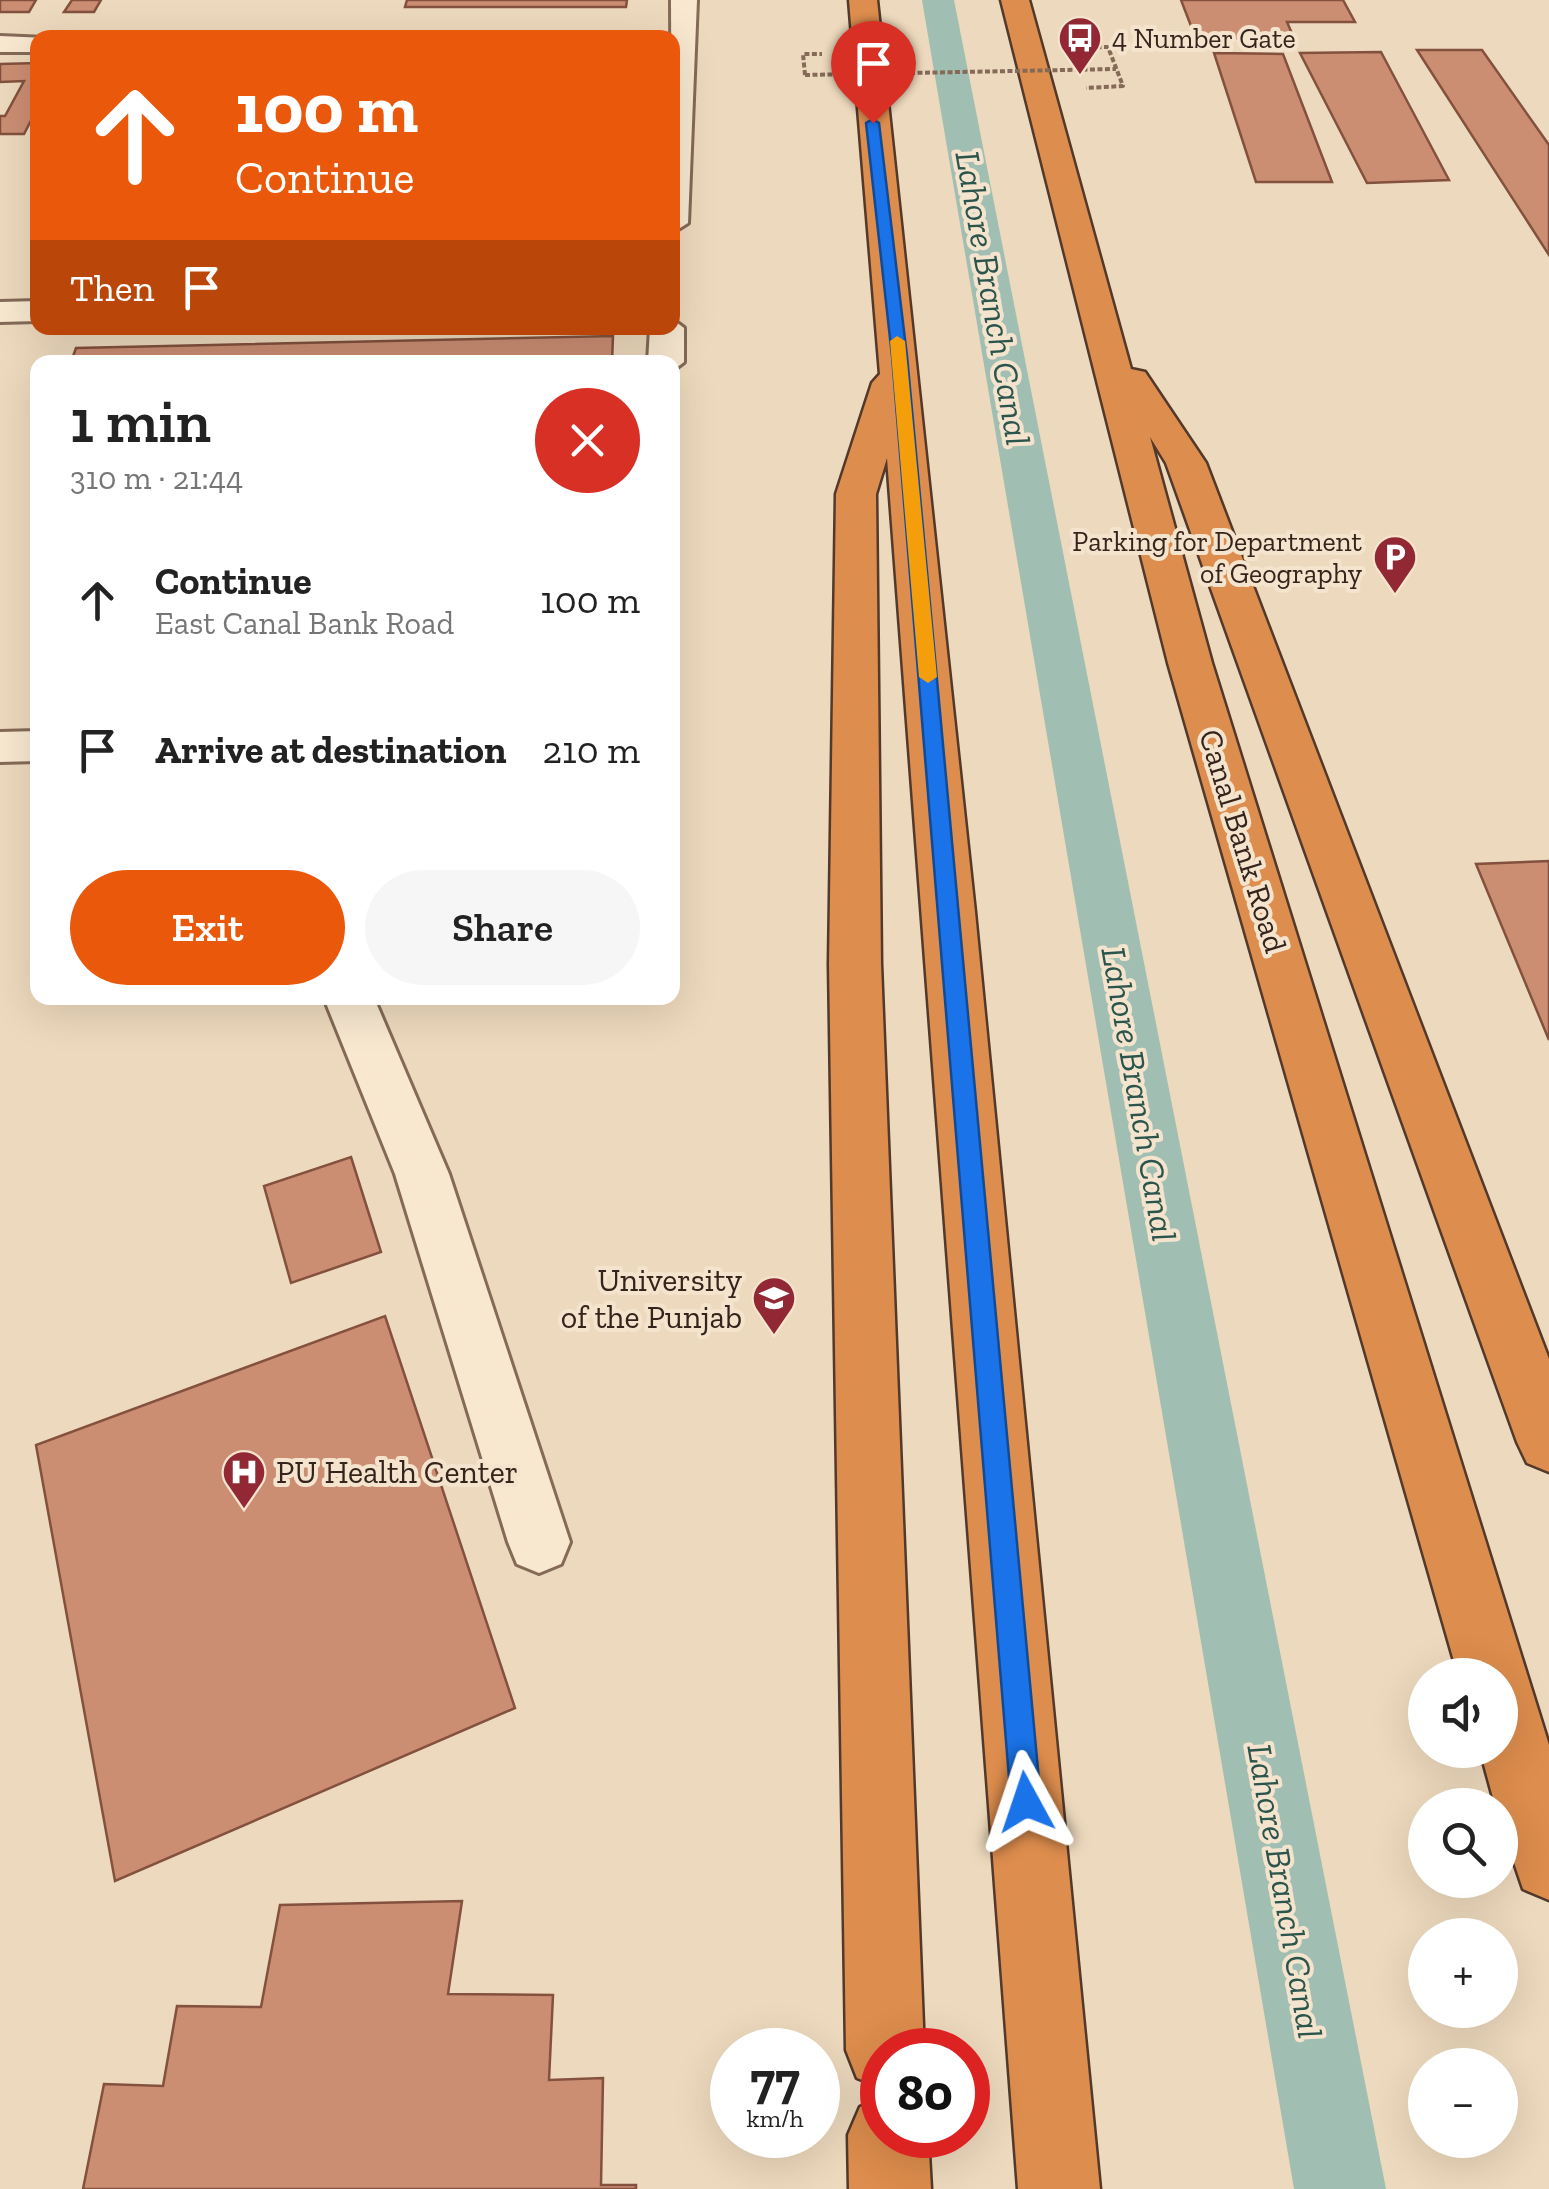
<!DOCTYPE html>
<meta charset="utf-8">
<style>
:root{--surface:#fff;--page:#f6f6f6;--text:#222;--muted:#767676;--accent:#ea580c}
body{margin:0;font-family:"Zilla Slab",serif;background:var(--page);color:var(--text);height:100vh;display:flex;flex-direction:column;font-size:38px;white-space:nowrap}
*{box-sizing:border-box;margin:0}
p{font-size:32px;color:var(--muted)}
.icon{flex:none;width:55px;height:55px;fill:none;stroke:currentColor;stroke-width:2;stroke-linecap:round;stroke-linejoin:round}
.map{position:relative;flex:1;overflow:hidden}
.side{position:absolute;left:30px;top:355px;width:650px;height:650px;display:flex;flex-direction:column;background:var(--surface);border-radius:20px;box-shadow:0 10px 40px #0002}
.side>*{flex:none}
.banner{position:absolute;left:30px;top:30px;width:650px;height:305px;border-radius:20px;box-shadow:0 10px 40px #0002;background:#ea580c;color:#fff;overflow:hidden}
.buttons{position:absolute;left:1408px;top:1658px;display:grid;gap:20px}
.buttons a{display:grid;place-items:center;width:110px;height:110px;border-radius:50%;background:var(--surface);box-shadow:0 10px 40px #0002;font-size:50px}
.speed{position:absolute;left:710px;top:2028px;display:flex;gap:20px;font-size:50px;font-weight:700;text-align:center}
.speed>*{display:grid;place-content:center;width:130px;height:130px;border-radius:50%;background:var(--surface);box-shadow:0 10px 40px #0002;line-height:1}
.speed small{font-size:25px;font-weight:400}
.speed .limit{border:15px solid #d22;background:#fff;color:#111}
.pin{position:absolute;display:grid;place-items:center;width:85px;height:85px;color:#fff;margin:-102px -42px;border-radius:50% 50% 50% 0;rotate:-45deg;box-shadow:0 0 10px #0007}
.pin .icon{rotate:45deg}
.me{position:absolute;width:110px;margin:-55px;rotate:355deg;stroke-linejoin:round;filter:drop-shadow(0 0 8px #0008)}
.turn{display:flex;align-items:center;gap:35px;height:210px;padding:0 40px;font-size:45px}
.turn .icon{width:130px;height:130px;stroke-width:2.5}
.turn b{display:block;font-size:70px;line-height:85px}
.then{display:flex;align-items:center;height:95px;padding:0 40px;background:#0003;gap:20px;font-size:38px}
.round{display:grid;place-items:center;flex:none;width:105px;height:105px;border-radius:52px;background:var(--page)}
.headline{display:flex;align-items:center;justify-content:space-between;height:170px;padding:0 40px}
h1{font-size:60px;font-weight:600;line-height:75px}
.cta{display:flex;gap:20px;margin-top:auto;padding:20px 40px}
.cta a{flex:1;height:115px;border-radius:60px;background:var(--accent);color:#fff;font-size:40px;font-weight:600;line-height:115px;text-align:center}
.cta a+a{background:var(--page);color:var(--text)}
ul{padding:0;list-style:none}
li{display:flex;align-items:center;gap:30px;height:150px;padding:0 40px}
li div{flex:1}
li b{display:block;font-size:38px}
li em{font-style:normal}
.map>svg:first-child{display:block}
</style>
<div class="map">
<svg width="1549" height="2189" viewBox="0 0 1549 2189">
<rect width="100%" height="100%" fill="#edd9bd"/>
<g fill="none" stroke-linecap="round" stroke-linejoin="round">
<path fill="#a1beb2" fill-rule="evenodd" d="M 922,0 L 954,0 L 1386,2189 L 1294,2189 Z"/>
</g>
<g fill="#cb8e73" stroke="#83513d" stroke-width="2.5">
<path d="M 0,0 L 36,0 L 29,12 L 0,12 Z"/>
<path d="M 72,0 L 101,0 L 94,12 L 64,12 Z"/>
<path d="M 407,0 L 627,0 L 626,7 L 405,7 Z"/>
<path d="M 1181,0 L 1343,0 L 1355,22 L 1287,22 L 1294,38 L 1196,39 Z"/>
<path d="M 1417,50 L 1482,50 L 1549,145 L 1549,255 Z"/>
<path d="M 1381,52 L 1449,180 L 1367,183 L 1300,53 Z"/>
<path d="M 1214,53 L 1283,54 L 1332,182 L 1256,182 Z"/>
<path d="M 38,63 L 38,107 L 24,134 L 0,134 L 0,116 L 5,116 L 24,81 L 0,82 L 0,64 Z"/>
<path d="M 613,336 L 612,362 L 71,362 L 76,348 Z"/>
<path d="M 1549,861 L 1549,1040 L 1476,864 Z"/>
<path d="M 351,1157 L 381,1252 L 291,1283 L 264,1186 Z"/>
<path d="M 385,1316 L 515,1708 L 115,1881 L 36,1445 Z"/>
<path d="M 462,1901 L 448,1994 L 553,1995 L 549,2080 L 603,2078 L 601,2185 L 636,2185 L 636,2189 L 83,2189 L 104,2084 L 163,2086 L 177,2006 L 261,2007 L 280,1905 Z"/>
</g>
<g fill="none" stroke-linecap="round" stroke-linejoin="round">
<g stroke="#846a57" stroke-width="6">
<g id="street">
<path d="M 671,0 L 697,0 L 688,223 L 672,233 Z"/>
<path d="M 0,36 L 46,38 L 38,38 L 38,52 L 0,52 Z"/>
<path d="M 38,301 L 38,321 L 0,322 L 0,302 Z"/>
<path d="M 672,319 L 684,328 L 684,362 L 672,371 L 672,362 L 648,362 L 650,328 L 672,328 Z"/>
<path d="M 38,731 L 38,761 L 0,762 L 0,732 Z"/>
<path d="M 324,998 L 374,998 L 449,1174 L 570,1542 L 561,1564 L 539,1573 L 517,1564 L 508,1542 L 395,1174 Z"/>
</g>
</g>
<g stroke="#52392b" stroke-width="5">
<g id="highway">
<path d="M 849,0 L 877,0 L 975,912 L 1100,2189 L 1018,2189 L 887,458 L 876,494 L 881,964 L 924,2050 L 882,2050 L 882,2088 L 857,2078 L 846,2050 L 829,964 L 836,494 L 872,383 L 880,374 Z"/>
<path d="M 1001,0 L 1029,0 L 1131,369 L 1145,372 L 1206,463 L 1549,1359 L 1549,1472 L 1527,1463 L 1517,1442 L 1166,463 L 1150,437 L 1212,663 L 1549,1745 L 1549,1900 L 1523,1889 L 1500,1821 L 1500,1805 L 1495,1805 L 1480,1750 L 1500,1750 L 1500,1675 L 1458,1675 L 1168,663 Z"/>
<path d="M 882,2097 L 882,2135 L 928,2135 L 931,2189 L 849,2189 L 848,2135 L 860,2107 Z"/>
</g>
</g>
<g stroke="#846a57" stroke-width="4" stroke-dasharray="5 2.5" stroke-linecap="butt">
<path d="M 1074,48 L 1108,47 L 1123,86 L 1086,88"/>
<path d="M 805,75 L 803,54 L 822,54"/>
</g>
<use href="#street" fill="#f8e8d0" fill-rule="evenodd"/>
<use href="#highway" fill="#dd8d4d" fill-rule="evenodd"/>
<path stroke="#846a57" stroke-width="4" stroke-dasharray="5 2.5" stroke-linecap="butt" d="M 805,75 L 1116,69"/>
</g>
<path fill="#1a73e8" stroke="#114b97" stroke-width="2.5" d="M 873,119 L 879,123 L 907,356 L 1041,1802 L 1037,1813 L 1026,1817 L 1016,1813 L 1011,1802 L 892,356 L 866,123 Z"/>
<path fill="#f59e0b" d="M 897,336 L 905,341 L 937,677 L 928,683 L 919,677 L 890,341 Z"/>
<defs>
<g id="bus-pin" transform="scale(2.25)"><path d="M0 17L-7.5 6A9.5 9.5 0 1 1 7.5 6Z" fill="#922834" stroke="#f4e4cd"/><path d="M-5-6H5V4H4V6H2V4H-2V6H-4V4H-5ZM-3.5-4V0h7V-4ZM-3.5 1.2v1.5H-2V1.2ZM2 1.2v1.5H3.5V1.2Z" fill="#fff"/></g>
<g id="parking-pin" transform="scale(2.25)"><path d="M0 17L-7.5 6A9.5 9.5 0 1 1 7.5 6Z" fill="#922834" stroke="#f4e4cd"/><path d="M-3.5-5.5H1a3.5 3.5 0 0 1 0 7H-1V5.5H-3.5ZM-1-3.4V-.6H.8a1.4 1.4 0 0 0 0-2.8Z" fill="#fff"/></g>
<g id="university-pin" transform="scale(2.25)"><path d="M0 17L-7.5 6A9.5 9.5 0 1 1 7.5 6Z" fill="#922834" stroke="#f4e4cd"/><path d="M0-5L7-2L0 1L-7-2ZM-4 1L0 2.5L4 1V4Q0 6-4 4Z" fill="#fff"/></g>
<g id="hospital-pin" transform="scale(2.25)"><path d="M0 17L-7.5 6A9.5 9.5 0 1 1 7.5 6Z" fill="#922834" stroke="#f4e4cd"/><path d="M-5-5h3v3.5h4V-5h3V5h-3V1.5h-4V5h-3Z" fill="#fff"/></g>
</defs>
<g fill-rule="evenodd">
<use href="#bus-pin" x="1080" y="38"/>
<use href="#parking-pin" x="1395" y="557"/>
<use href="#university-pin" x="774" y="1298"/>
<use href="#hospital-pin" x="244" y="1472"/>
</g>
<g text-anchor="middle" stroke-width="8" stroke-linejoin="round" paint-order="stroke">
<g font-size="28" fill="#34241b" stroke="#f4e4cd" text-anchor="start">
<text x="1112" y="48">4 Number Gate</text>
<text x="1362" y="551" text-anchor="end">Parking for Department<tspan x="1362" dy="32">of Geography</tspan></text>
</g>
<g font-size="32" fill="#34241b" stroke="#f4e4cd">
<text transform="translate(1243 841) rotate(73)" y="11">Canal Bank Road</text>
</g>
<g font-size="32" fill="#34241b" stroke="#f4e4cd" text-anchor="end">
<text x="742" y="1291">University<tspan x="742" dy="37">of the Punjab</tspan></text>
<text x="276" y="1483" text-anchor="start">PU Health Center</text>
</g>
<g font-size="35" font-style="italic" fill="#2b544c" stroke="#f4e4cd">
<text transform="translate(993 298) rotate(80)" y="12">Lahore Branch Canal</text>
<text transform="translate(1139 1094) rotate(80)" y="12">Lahore Branch Canal</text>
<text transform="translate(1285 1891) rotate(80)" y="12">Lahore Branch Canal</text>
</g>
</g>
</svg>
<div class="buttons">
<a><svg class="icon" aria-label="sound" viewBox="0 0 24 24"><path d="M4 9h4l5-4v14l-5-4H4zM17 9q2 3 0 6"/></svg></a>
<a><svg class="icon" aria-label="search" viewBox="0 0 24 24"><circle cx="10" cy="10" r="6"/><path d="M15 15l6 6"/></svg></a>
<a>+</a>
<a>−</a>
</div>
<div class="speed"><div>77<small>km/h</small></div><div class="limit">80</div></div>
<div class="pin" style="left:873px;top:123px;background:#d93025"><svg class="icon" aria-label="arrive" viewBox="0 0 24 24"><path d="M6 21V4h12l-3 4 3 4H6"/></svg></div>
<svg class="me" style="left:1026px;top:1802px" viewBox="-20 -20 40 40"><path d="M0-17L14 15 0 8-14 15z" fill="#1a73e8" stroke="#fff" stroke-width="4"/></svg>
<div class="banner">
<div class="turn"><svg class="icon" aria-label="ahead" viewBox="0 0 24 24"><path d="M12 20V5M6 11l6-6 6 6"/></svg><div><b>100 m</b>Continue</div></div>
<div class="then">Then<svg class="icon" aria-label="arrive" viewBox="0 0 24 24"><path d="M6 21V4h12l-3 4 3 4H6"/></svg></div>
</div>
<section class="side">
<div class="headline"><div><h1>1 min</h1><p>310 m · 21:44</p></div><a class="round" style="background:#d93025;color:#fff"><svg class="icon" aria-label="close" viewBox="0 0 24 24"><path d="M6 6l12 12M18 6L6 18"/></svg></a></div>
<ul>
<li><svg class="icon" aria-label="ahead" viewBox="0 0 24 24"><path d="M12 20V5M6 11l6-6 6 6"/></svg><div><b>Continue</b><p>East Canal Bank Road</p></div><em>100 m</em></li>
<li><svg class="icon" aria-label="arrive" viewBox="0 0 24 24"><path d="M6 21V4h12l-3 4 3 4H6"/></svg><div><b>Arrive at destination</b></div><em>210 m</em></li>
</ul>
<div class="cta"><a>Exit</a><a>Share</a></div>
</section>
</div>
